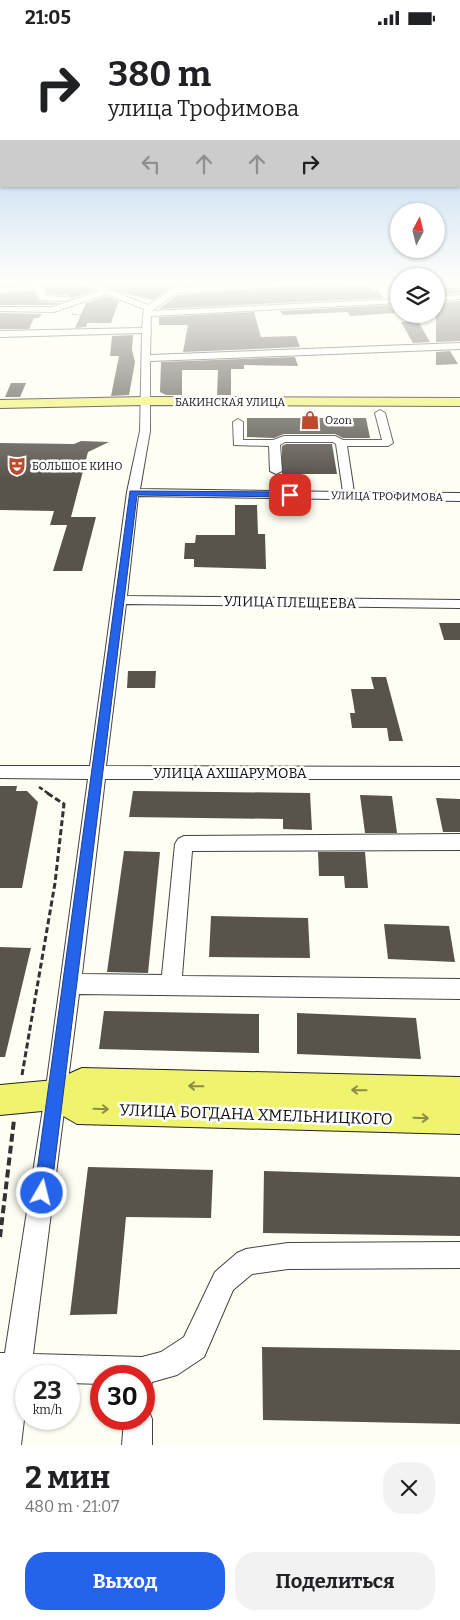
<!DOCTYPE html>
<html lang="ru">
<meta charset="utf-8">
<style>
:root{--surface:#fff;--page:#f2f2f2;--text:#202124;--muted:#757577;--accent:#2563eb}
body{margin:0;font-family:Bitter,serif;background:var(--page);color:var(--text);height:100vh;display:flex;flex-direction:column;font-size:19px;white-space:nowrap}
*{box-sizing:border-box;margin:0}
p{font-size:16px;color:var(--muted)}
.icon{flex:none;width:28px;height:28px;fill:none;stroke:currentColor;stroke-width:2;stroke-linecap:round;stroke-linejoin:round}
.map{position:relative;height:1410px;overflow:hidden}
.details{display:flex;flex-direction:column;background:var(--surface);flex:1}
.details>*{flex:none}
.guide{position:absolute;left:0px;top:0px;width:460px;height:152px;box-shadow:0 1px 4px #0004;background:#fff;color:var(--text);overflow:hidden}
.needle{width:32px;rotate:7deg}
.tools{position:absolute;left:390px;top:168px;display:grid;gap:10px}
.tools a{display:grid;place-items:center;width:55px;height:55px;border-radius:50%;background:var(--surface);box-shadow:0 1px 4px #0004;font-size:25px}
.speed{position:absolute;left:15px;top:1330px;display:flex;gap:10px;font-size:25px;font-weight:700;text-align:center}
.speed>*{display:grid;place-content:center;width:65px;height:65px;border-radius:50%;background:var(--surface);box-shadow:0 1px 4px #0004;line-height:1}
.speed small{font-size:12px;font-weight:400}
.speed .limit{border:8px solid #d22;background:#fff;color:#111}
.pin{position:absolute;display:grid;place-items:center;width:42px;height:42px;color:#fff;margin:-21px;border-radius:10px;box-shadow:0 2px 8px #0006}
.me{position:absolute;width:55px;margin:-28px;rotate:8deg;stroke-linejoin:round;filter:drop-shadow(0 0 4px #0008)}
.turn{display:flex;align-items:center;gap:18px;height:105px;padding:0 25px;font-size:22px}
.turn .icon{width:65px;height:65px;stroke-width:2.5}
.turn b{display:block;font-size:35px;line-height:42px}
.lanes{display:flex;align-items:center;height:48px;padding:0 25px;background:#0003;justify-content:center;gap:25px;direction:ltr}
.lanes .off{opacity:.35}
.round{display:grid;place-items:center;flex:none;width:52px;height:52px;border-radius:20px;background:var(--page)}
.summary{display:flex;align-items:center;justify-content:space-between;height:85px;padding:0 25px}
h1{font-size:30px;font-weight:700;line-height:38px}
.cta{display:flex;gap:10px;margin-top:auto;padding:10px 25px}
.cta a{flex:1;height:58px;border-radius:20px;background:var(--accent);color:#fff;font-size:20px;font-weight:700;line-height:58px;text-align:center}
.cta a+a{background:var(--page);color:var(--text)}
.status{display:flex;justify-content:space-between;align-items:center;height:35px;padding:0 25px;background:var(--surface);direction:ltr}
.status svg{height:14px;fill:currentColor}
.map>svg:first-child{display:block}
</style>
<div class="status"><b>21:05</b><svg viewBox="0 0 49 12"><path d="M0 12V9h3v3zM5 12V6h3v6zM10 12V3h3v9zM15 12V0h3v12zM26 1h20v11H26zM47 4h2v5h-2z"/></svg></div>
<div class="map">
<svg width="460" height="1410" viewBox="0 0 460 1410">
<rect width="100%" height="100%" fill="#fefef3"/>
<g fill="#58544c">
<path d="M 0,247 L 32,247 L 26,250 L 0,251 Z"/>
<path d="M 48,247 L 77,247 L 94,256 L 72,263 L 66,260 L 47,259 L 43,252 Z"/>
<path d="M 94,247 L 180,247 L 153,265 L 122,258 Z"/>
<path d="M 194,247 L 236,247 L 237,248 L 190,251 Z"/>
<path d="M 330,249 L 371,251 L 373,255 L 377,255 L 384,263 L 159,274 L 177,260 Z"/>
<path d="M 460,252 L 460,258 L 436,260 L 436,253 Z"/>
<path d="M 33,256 L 40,267 L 60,268 L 53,270 L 0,270 L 0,259 Z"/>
<path d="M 106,261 L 119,266 L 111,288 L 87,288 L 86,292 L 75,293 L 86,268 Z"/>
<path d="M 460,266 L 460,306 L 436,307 L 436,268 Z"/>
<path d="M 389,270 L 395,278 L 350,281 L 348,277 L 283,280 L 280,276 Z"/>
<path d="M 254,277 L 261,302 L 296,301 L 300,312 L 183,317 L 188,290 L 159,290 L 159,282 Z"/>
<path d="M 0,278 L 42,279 L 39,283 L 34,283 L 29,294 L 0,294 Z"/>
<path d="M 418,286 L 430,307 L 413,308 L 401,287 Z"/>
<path d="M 133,300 L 132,315 L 135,327 L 129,360 L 111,361 L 119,321 L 110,321 L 112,301 Z"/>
<path d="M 450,316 L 458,329 L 436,330 L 436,317 Z"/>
<path d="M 295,322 L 298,331 L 244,330 L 244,334 L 231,334 L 231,360 L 217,360 L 218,335 L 182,335 L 182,360 L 166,360 L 160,357 L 161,327 Z"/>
<path d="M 11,348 L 26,348 L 20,362 L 5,362 Z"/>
<path d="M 247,383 L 366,383 L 370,403 L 343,403 L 335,399 L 284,399 L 274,403 L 247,402 Z"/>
<path d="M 81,406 L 109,407 L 88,417 L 71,482 L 96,482 L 82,536 L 53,536 L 67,490 L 50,490 L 54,476 L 0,475 L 0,408 L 74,409 Z"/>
<path d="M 286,409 L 332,409 L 337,439 L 282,439 L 282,411 Z"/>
<path d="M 235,470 L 257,470 L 258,499 L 265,499 L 266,534 L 194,532 L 194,524 L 184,524 L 185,508 L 195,508 L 196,500 L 235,500 Z"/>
<path d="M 439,588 L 460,588 L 460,605 L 444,605 Z"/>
<path d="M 128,636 L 156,636 L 155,653 L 127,653 Z"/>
<path d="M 371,642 L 386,642 L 403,706 L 389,706 L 387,693 L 352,693 L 350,678 L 355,678 L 351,654 L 374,654 Z"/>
<path d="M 0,751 L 17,751 L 16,756 L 27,756 L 38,767 L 22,853 L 0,853 Z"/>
<path d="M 133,756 L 310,758 L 312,795 L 283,794 L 283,784 L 129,782 Z"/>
<path d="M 360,760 L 392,761 L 397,798 L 365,798 Z"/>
<path d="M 436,763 L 460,764 L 460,797 L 443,797 Z"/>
<path d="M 124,816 L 160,817 L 148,938 L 107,937 Z"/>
<path d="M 318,817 L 365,817 L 368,853 L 345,853 L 344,841 L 319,841 Z"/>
<path d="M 211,881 L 308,883 L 310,923 L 209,922 Z"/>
<path d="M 384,889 L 449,891 L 455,927 L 388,924 Z"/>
<path d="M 0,912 L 31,913 L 5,1022 L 0,1022 Z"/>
<path d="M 104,976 L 259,979 L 259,1018 L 99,1014 Z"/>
<path d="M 297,978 L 416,983 L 421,1024 L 297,1019 Z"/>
<path d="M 88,1132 L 213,1135 L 211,1183 L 126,1182 L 117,1279 L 70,1280 Z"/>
<path d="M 264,1136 L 460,1142 L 460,1201 L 263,1198 Z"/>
<path d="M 262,1312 L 460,1315 L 460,1389 L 263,1385 Z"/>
</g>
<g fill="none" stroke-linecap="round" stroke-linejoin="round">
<g stroke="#434343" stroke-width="2">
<g id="minor">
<path d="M 36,247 L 46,247 L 40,251 L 46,261 L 66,262 L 70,264 L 66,266 L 40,265 L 34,254 L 28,256 L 0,257 L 0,253 L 26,252 Z"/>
<path d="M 79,247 L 89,247 L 148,270 L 183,247 L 192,247 L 184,253 L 291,247 L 330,247 L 326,249 L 176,258 L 152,276 L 399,264 L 399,268 L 151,281 L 150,320 L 460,308 L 460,314 L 150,326 L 150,396 L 140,454 L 343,457 L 336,409 L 333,407 L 285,407 L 280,410 L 282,436 L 276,439 L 270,436 L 269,411 L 234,410 L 233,387 L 238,384 L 243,387 L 243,405 L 273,405 L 284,401 L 335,401 L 343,405 L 382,405 L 375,378 L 380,375 L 385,378 L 393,408 L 388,411 L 347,411 L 354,457 L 460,458 L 460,466 L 138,461 L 127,561 L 460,565 L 460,573 L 126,569 L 106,731 L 460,732 L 460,744 L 105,744 L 82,939 L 162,940 L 175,809 L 178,804 L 184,801 L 460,799 L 460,815 L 192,816 L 182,941 L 460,944 L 460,964 L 79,959 L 33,1319 L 142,1322 L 161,1317 L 184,1302 L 215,1237 L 237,1218 L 246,1214 L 288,1208 L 460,1207 L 460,1233 L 288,1234 L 252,1239 L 233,1255 L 204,1322 L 177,1340 L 152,1347 L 151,1351 L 144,1354 L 144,1341 L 101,1341 L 101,1349 L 69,1348 L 69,1341 L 26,1341 L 26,1368 L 21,1410 L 0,1410 L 0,1318 L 5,1318 L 45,1060 L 88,744 L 0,743 L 0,731 L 90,731 L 127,457 L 140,396 L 142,298 L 0,302 L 0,296 L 142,293 L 144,274 L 106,259 L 54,277 L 0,276 L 0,272 L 53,272 L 99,256 Z"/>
<path d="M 460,260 L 460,264 L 436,266 L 436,262 Z"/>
<path d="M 144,1372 L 148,1374 L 152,1384 L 152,1410 L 122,1410 L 124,1384 L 144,1384 Z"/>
</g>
</g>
<g stroke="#212121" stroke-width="2">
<g id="major">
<path d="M 143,362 L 460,363 L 460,371 L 143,370 L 0,373 L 0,365 Z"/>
<path d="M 82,1033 L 460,1042 L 460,1099 L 77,1089 L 53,1075 L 0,1080 L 0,1050 L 55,1045 Z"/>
</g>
</g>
<path stroke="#323232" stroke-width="1" stroke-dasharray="2.5 1" stroke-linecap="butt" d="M 72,279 L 81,280"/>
<path stroke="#323232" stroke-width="2.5" stroke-dasharray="4.5 2.5" stroke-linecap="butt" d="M 39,752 L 49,759"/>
<path stroke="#323232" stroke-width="3" stroke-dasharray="6 3" stroke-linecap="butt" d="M 22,1040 L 55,848 L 64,769 L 47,758"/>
<path stroke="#323232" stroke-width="4" stroke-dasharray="8 4" stroke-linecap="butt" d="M 0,1202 L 14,1085"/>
<use href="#minor" fill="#fff" fill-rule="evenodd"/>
<use href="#major" fill="#f0f36e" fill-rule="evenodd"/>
</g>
<defs><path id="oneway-shaft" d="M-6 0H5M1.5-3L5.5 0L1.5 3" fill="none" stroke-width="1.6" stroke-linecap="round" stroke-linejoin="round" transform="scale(1.25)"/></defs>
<g stroke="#8b8d44">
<use href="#oneway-shaft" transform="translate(196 1051) rotate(-179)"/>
<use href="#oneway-shaft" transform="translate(359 1055) rotate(-179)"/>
<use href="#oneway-shaft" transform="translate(101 1074) rotate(2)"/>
<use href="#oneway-shaft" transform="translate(421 1083) rotate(2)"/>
</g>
<linearGradient id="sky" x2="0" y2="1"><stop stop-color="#95beed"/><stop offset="0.56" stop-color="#fffffa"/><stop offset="1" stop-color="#fffffa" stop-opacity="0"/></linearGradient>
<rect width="460" height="444" fill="url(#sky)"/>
<path fill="#2563eb" stroke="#184099" d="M 130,456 L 290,457 L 294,460 L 290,462 L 137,460 L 51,1158 L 48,1164 L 42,1166 L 36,1164 L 34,1158 Z"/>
<defs>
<g id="shop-bare" transform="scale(1.5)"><path d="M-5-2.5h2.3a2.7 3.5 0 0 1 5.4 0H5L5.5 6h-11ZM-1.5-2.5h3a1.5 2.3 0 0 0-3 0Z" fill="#bb4b2c" stroke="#fff" stroke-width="2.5" paint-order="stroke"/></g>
<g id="theatre-bare" transform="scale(1.5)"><path d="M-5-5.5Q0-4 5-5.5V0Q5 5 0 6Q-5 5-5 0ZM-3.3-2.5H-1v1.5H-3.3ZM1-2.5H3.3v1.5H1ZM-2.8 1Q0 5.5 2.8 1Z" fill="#bb4b2c" stroke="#fff" stroke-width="2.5" paint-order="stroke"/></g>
</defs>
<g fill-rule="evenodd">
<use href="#shop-bare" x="310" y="385"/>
<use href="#theatre-bare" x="17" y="431"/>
</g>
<g text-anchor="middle" stroke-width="5" stroke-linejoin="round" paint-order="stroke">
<g font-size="11" fill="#101010" stroke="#fff">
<text x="230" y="371">БАКИНСКАЯ УЛИЦА</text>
<text transform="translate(387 461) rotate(1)" y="4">УЛИЦА ТРОФИМОВА</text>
</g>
<g font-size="11" fill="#101010" stroke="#fff" text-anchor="start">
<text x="325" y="389">Ozon</text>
<text x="32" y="435">БОЛЬШОЕ КИНО</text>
</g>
<g font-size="14" fill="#101010" stroke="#fff">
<text transform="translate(290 567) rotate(1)" y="5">УЛИЦА ПЛЕЩЕЕВА</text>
<text x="230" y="743">УЛИЦА АХШАРУМОВА</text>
</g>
<g font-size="16" fill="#101010" stroke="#fff">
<text transform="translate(256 1079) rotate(2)" y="6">УЛИЦА БОГДАНА ХМЕЛЬНИЦКОГО</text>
</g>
</g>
</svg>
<div class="tools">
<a><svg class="needle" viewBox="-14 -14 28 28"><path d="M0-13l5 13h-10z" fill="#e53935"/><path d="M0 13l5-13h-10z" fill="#757577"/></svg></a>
<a><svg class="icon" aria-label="layers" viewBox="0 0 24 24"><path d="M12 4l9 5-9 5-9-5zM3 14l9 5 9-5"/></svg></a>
</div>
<div class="speed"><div>23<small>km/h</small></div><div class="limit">30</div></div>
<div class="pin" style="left:290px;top:460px;background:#d93025"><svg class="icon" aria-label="arrive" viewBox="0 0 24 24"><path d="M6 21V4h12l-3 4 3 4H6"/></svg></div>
<svg class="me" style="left:42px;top:1158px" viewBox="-20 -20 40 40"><circle r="17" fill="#2563eb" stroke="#fff" stroke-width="3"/><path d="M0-11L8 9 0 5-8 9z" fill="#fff"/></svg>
<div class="guide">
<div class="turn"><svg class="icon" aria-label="right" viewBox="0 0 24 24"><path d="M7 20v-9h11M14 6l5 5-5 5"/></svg><div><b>380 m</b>улица Трофимова</div></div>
<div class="lanes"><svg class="icon off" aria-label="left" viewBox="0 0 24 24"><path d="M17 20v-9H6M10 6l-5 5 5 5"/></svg><svg class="icon off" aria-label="ahead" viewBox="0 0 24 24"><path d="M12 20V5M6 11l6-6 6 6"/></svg><svg class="icon off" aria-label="ahead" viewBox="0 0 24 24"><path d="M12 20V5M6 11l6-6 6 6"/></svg><svg class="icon" aria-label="right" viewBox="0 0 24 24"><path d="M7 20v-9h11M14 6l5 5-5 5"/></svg></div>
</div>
</div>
<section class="details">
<div class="summary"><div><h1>2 мин</h1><p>480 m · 21:07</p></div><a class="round"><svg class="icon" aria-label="close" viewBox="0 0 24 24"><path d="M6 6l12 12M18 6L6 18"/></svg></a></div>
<div class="cta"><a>Выход</a><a>Поделиться</a></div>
</section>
